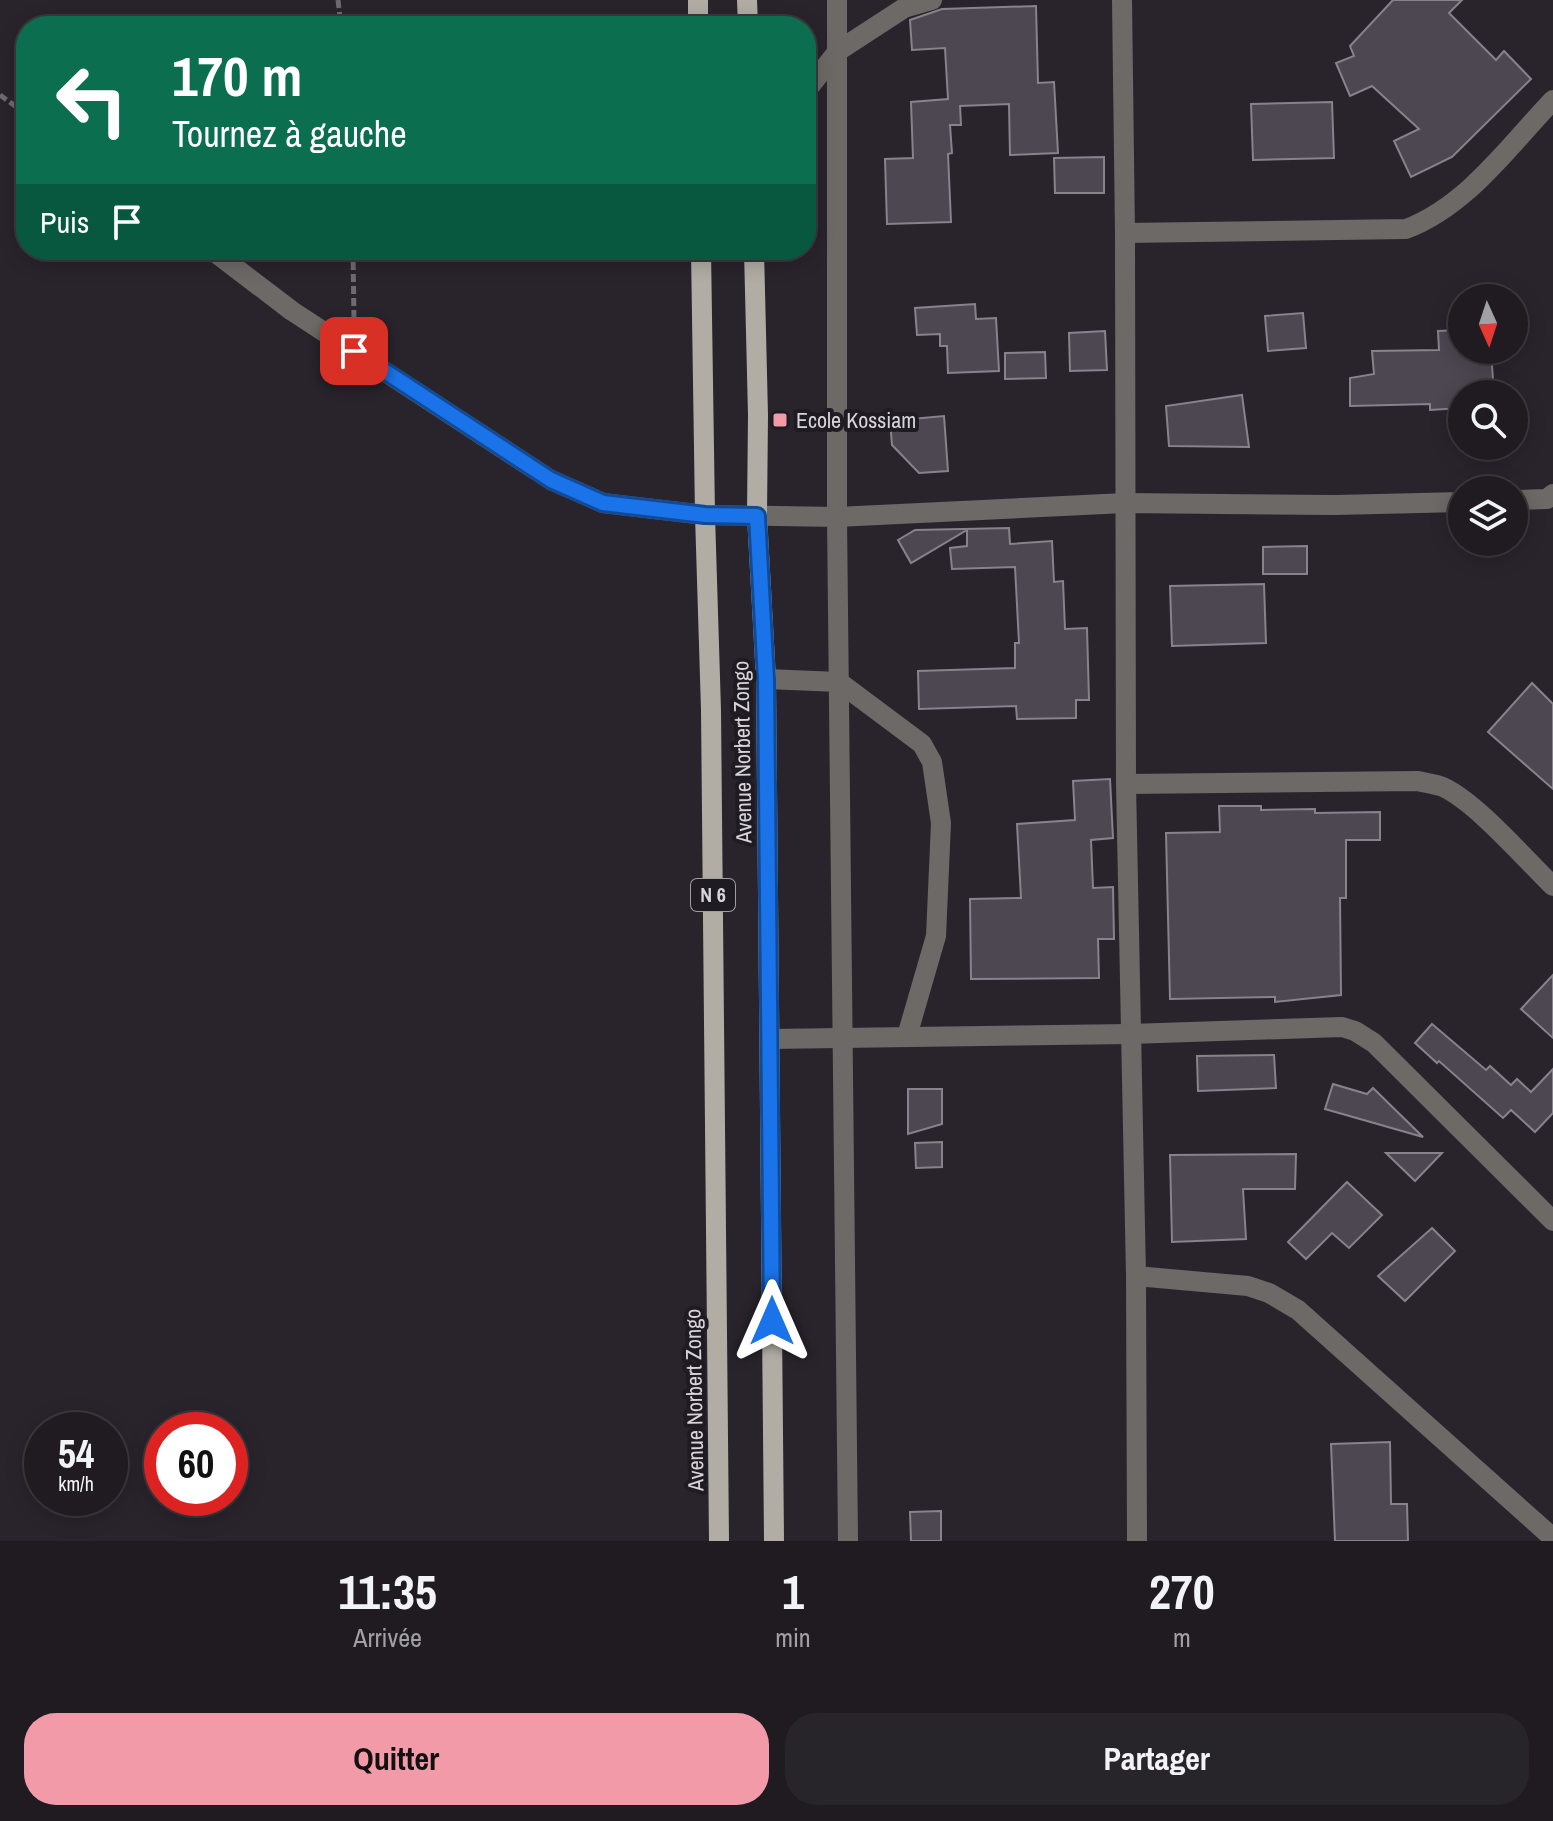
<!DOCTYPE html>
<html lang="fr">
<meta charset="utf-8">
<style>
:root{--surface:#1f1b21;--page:#27242a;--text:#f1f3f6;--muted:#a1a1a5;--line:#3c393f;--accent:#f39aa8}
body{margin:0;font-family:"Archivo Narrow",sans-serif;background:var(--page);color:var(--text);height:100vh;display:flex;flex-direction:column;font-size:30px;white-space:nowrap}
*{box-sizing:border-box;margin:0}
p{font-size:26px;color:var(--muted)}
.icon{flex:none;width:44px;height:44px;fill:none;stroke:currentColor;stroke-width:2;stroke-linecap:round;stroke-linejoin:round}
.map{position:relative;height:1541px;overflow:hidden}
.details{display:flex;flex-direction:column;background:var(--surface);flex:1}
.details>*{flex:none}
.banner{position:absolute;left:16px;top:16px;width:800px;height:244px;border-radius:32px;box-shadow:0 4px 20px #0003,0 0 0 2px var(--line);background:#0b6e4f;color:#fff;overflow:hidden}
.needle{width:52px;rotate:177deg}
.controls{position:absolute;left:1448px;top:284px;display:grid;gap:16px}
.controls a{display:grid;place-items:center;width:80px;height:80px;border-radius:50%;background:var(--surface);box-shadow:0 4px 20px #0003,0 0 0 2px var(--line);font-size:40px}
.speed{position:absolute;left:24px;top:1412px;display:flex;gap:16px;font-size:40px;font-weight:700;text-align:center}
.speed>*{display:grid;place-content:center;width:104px;height:104px;border-radius:50%;background:var(--surface);box-shadow:0 4px 20px #0003,0 0 0 2px var(--line);line-height:1}
.speed small{font-size:20px;font-weight:400}
.speed .limit{border:12px solid #d22;background:#fff;color:#111}
.pin{position:absolute;display:grid;place-items:center;width:68px;height:68px;color:#fff;margin:-34px;border-radius:16px;box-shadow:0 4px 12px #0006}
.me{position:absolute;width:88px;margin:-44px;rotate:0deg;stroke-linejoin:round;filter:drop-shadow(0 0 6px #0008)}
.turn{display:flex;align-items:center;gap:28px;height:168px;padding:0 24px;font-size:36px}
.turn .icon{width:104px;height:104px;stroke-width:2.5}
.turn b{display:block;font-size:56px;line-height:68px}
.then{display:flex;align-items:center;height:76px;padding:0 24px;background:#0003;gap:16px;font-size:30px}
.eta{display:flex;justify-content:space-evenly;align-items:center;height:136px;text-align:center}
.eta b{font-size:48px;font-weight:800;line-height:56px}
.action{display:flex;gap:16px;margin-top:auto;padding:16px 24px}
.action a{flex:1;height:92px;border-radius:32px;background:var(--accent);color:#111;font-size:32px;font-weight:800;line-height:92px;text-align:center}
.action a+a{background:var(--page);color:var(--text)}
.map>svg:first-child{display:block}
</style>
<div class="map">
<svg width="1553" height="1541" viewBox="0 0 1553 1541">
<rect width="100%" height="100%" fill="#29242c"/>
<g fill="#4c4750" stroke="#87828b" stroke-width="2">
<path d="M 1393,0 L 1462,0 L 1449,13 L 1496,60 L 1504,51 L 1531,79 L 1452,157 L 1411,177 L 1394,141 L 1419,129 L 1372,86 L 1350,96 L 1336,63 L 1354,56 L 1350,46 Z"/>
<path d="M 1036,6 L 1038,83 L 1054,82 L 1058,153 L 1010,155 L 1009,104 L 960,106 L 961,125 L 950,125 L 952,153 L 948,154 L 951,222 L 887,224 L 885,159 L 913,158 L 911,102 L 948,99 L 945,48 L 912,50 L 910,20 L 942,9 Z"/>
<path d="M 1332,102 L 1334,158 L 1253,160 L 1251,104 Z"/>
<path d="M 1104,157 L 1104,193 L 1055,193 L 1054,158 Z"/>
<path d="M 975,304 L 976,319 L 996,318 L 999,371 L 948,373 L 947,346 L 940,346 L 940,334 L 917,335 L 915,308 Z"/>
<path d="M 1303,313 L 1306,348 L 1268,351 L 1265,316 Z"/>
<path d="M 1462,330 L 1462,353 L 1491,351 L 1494,394 L 1462,394 L 1462,408 L 1430,410 L 1430,404 L 1350,406 L 1350,378 L 1374,374 L 1372,351 L 1439,350 L 1438,331 Z"/>
<path d="M 1105,331 L 1107,370 L 1070,371 L 1069,333 Z"/>
<path d="M 1045,352 L 1046,378 L 1005,379 L 1005,353 Z"/>
<path d="M 1242,395 L 1249,447 L 1169,446 L 1166,406 Z"/>
<path d="M 944,416 L 948,471 L 919,473 L 892,445 L 890,421 Z"/>
<path d="M 1009,528 L 1010,544 L 1052,541 L 1054,582 L 1063,581 L 1065,629 L 1087,628 L 1089,700 L 1076,700 L 1076,718 L 1017,719 L 1016,706 L 919,709 L 918,671 L 1015,668 L 1015,643 L 1019,643 L 1015,567 L 952,569 L 950,548 L 967,546 L 967,530 L 911,563 L 898,540 L 915,530 Z"/>
<path d="M 1307,546 L 1307,574 L 1263,574 L 1263,547 Z"/>
<path d="M 1264,584 L 1266,643 L 1172,646 L 1170,586 Z"/>
<path d="M 1532,683 L 1553,704 L 1553,789 L 1488,732 Z"/>
<path d="M 1110,779 L 1113,838 L 1091,840 L 1093,888 L 1113,887 L 1114,939 L 1098,939 L 1099,978 L 971,979 L 970,899 L 1021,898 L 1017,824 L 1075,820 L 1073,781 Z"/>
<path d="M 1219,806 L 1261,806 L 1261,810 L 1315,809 L 1315,813 L 1380,812 L 1380,840 L 1346,840 L 1346,898 L 1340,898 L 1341,995 L 1275,1002 L 1275,997 L 1170,999 L 1166,833 L 1220,832 Z"/>
<path d="M 1553,975 L 1553,1038 L 1521,1009 Z"/>
<path d="M 1432,1024 L 1486,1070 L 1490,1066 L 1511,1085 L 1517,1079 L 1531,1092 L 1553,1069 L 1553,1113 L 1535,1132 L 1511,1110 L 1503,1118 L 1439,1061 L 1437,1063 L 1415,1043 Z"/>
<path d="M 1274,1055 L 1276,1088 L 1198,1091 L 1197,1056 Z"/>
<path d="M 1333,1084 L 1367,1094 L 1373,1088 L 1423,1137 L 1325,1109 Z"/>
<path d="M 908,1089 L 942,1089 L 942,1124 L 908,1134 Z"/>
<path d="M 942,1142 L 942,1167 L 916,1168 L 915,1143 Z"/>
<path d="M 1386,1153 L 1442,1153 L 1415,1181 Z"/>
<path d="M 1296,1154 L 1295,1189 L 1243,1189 L 1246,1239 L 1172,1242 L 1170,1155 Z"/>
<path d="M 1347,1182 L 1382,1215 L 1349,1248 L 1332,1233 L 1306,1259 L 1288,1242 Z"/>
<path d="M 1432,1228 L 1455,1251 L 1405,1301 L 1378,1276 Z"/>
<path d="M 1390,1442 L 1391,1504 L 1407,1504 L 1408,1541 L 1335,1541 L 1331,1444 Z"/>
<path d="M 941,1511 L 941,1541 L 911,1541 L 910,1512 Z"/>
</g>
<g fill="none" stroke-linecap="round" stroke-linejoin="round">
<g stroke="#6f6a71" stroke-width="5" stroke-dasharray="8 4" stroke-linecap="butt">
<path d="M 338,0 L 341,26"/>
<path d="M 0,95 L 26,114"/>
<path d="M 353,250 L 354,321"/>
</g>
<g stroke="#6c6966" stroke-width="20">
<path d="M 837,0 L 837,517 L 848,1541"/>
<path d="M 1122,0 L 1125,233 L 1126,784 L 1136,1276 L 1137,1541"/>
<path d="M 806,91 L 838,51 L 904,8 L 932,0"/>
<path d="M 1125,233 L 1406,229 C 1467,206 1509,146 1553,100"/>
<path d="M 212,250 L 292,311 L 551,480 L 603,503 L 705,515 L 837,517 L 1125,503 L 1335,505 L 1462,502"/>
<path d="M 1514,500 L 1547,499 L 1553,494"/>
<path d="M 766,679 L 839,682 L 922,744 L 932,762 L 941,823 L 936,936 L 907,1036"/>
<path d="M 1126,784 L 1418,781 C 1426,783 1435,784 1443,787 C 1476,802 1525,859 1553,886"/>
<path d="M 770,1039 L 1130,1034 L 1342,1027 L 1355,1031 L 1374,1043 L 1553,1221"/>
<path d="M 1136,1276 L 1248,1286 L 1269,1293 L 1298,1310 L 1553,1538"/>
</g>
<g stroke="#b1ada5" stroke-width="20">
<path d="M 698,0 L 698,26"/>
<path d="M 747,0 L 748,26"/>
<path d="M 701,250 L 705,515 L 711,710 L 719,1541"/>
<path d="M 754,250 L 758,415 L 757,516 L 766,679 L 774,1541"/>
</g>
</g>
<g fill="none" stroke-linecap="round" stroke-linejoin="round">
<g stroke="#114b97" stroke-width="20">
<path id="route" d="M 354,351 L 551,480 L 603,503 L 705,515 L 757,516 L 766,679 L 772,1321"/>
</g>
<use href="#route" stroke="#1a73e8" stroke-width="14"/>
</g>
<rect fill="#f39aa8" stroke="#1f1b22" stroke-width="3" x="772" y="412" width="16" height="16" rx="4"/>
<g text-anchor="middle" stroke-width="8" stroke-linejoin="round" paint-order="stroke">
<rect fill="#1f1b22" stroke="#a09da3" stroke-width="2" x="691" y="879" width="44" height="32" rx="6"/>
<g font-size="20" font-weight="bold" fill="#d8d5da">
<text x="713" y="902">N 6</text>
</g>
<g font-size="22" fill="#d8d5da" stroke="#1f1b22" text-anchor="start">
<text x="796" y="428">Ecole Kossiam</text>
</g>
<g font-size="22" fill="#d8d5da" stroke="#1f1b22">
<text transform="translate(742 752) rotate(-91)" y="8">Avenue Norbert Zongo</text>
<text transform="translate(694 1400) rotate(-91)" y="8">Avenue Norbert Zongo</text>
</g>
</g>
</svg>
<div class="controls">
<a><svg class="needle" viewBox="-14 -14 28 28"><path d="M0-13l5 13h-10z" fill="#e53935"/><path d="M0 13l5-13h-10z" fill="#a1a1a5"/></svg></a>
<a><svg class="icon" aria-label="search" viewBox="0 0 24 24"><circle cx="10" cy="10" r="6"/><path d="M15 15l6 6"/></svg></a>
<a><svg class="icon" aria-label="layers" viewBox="0 0 24 24"><path d="M12 4l9 5-9 5-9-5zM3 14l9 5 9-5"/></svg></a>
</div>
<div class="speed"><div>54<small>km/h</small></div><div class="limit">60</div></div>
<div class="pin" style="left:354px;top:351px;background:#d93025"><svg class="icon" aria-label="arrive" viewBox="0 0 24 24"><path d="M6 21V4h12l-3 4 3 4H6"/></svg></div>
<svg class="me" style="left:772px;top:1321px" viewBox="-20 -20 40 40"><path d="M0-17L14 15 0 8-14 15z" fill="#1a73e8" stroke="#fff" stroke-width="4"/></svg>
<div class="banner">
<div class="turn"><svg class="icon" aria-label="left" viewBox="0 0 24 24"><path d="M17 20v-9H6M10 6l-5 5 5 5"/></svg><div><b>170 m</b>Tournez à gauche</div></div>
<div class="then">Puis<svg class="icon" aria-label="arrive" viewBox="0 0 24 24"><path d="M6 21V4h12l-3 4 3 4H6"/></svg></div>
</div>
</div>
<section class="details">
<div class="eta">
<div><b>11:35</b><p>Arrivée</p></div>
<div><b>1</b><p>min</p></div>
<div><b>270</b><p>m</p></div>
</div>
<div class="action"><a>Quitter</a><a>Partager</a></div>
</section>
